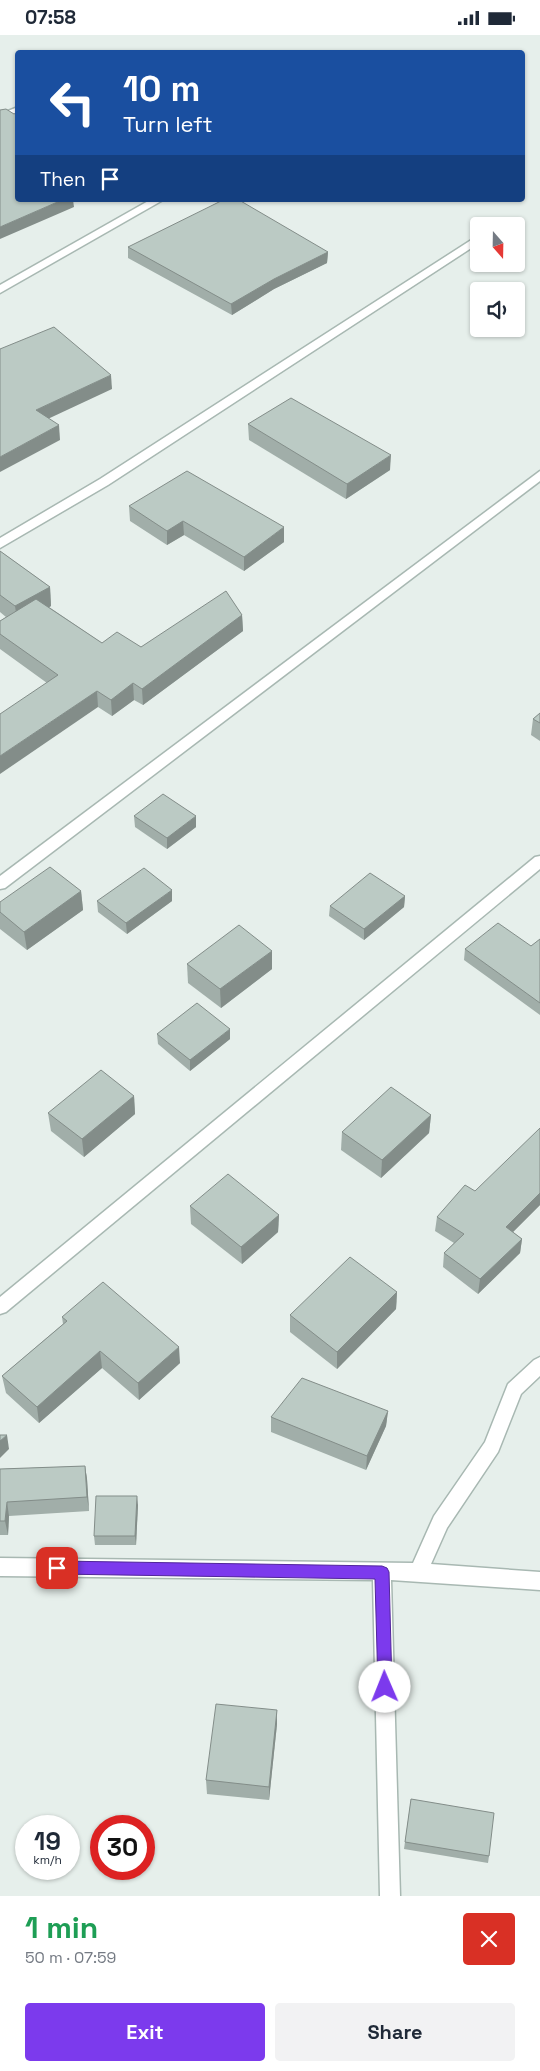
<!DOCTYPE html>
<meta charset="utf-8">
<style>
:root{--surface:#fff;--page:#f2f2f3;--text:#1f2937;--muted:#747a83;--accent:#7c3aed}
body{margin:0;font-family:"Space Grotesk",sans-serif;background:var(--page);color:var(--text);height:100vh;display:flex;flex-direction:column;font-size:19px;white-space:nowrap}
*{box-sizing:border-box;margin:0}
p{font-size:16px;color:var(--muted)}
.icon{flex:none;width:28px;height:28px;fill:none;stroke:currentColor;stroke-width:2;stroke-linecap:round;stroke-linejoin:round}
.map{position:relative;height:1861px;overflow:hidden}
.side{display:flex;flex-direction:column;background:var(--surface);flex:1}
.side>*{flex:none}
.hud{position:absolute;left:15px;top:15px;width:510px;height:152px;border-radius:5px;box-shadow:0 1px 4px #0004;background:#1a4fa0;color:#fff;overflow:hidden}
.needle{width:32px;rotate:160deg}
.fabs{position:absolute;left:470px;top:182px;display:grid;gap:10px}
.fabs a{display:grid;place-items:center;width:55px;height:55px;border-radius:5px;background:var(--surface);box-shadow:0 1px 4px #0004;font-size:25px}
.speed{position:absolute;left:15px;top:1780px;display:flex;gap:10px;font-size:25px;font-weight:700;text-align:center}
.speed>*{display:grid;place-content:center;width:65px;height:65px;border-radius:50%;background:var(--surface);box-shadow:0 1px 4px #0004;line-height:1}
.speed small{font-size:12px;font-weight:400}
.speed .limit{border:8px solid #d22;background:#fff;color:#111}
.pin{position:absolute;display:grid;place-items:center;width:42px;height:42px;color:#fff;margin:-21px;border-radius:10px;box-shadow:0 2px 8px #0006}
.me{position:absolute;width:55px;margin:-28px;rotate:359deg;stroke-linejoin:round;filter:drop-shadow(0 0 4px #0008)}
.turn{display:flex;align-items:center;gap:18px;height:105px;padding:0 25px;font-size:22px}
.turn .icon{width:65px;height:65px;stroke-width:2.5}
.turn b{display:block;font-size:35px;line-height:42px}
.then{display:flex;align-items:center;height:48px;padding:0 25px;background:#0003;gap:10px;font-size:19px}
.round{display:grid;place-items:center;flex:none;width:52px;height:52px;border-radius:5px;background:var(--page)}
.head{display:flex;align-items:center;justify-content:space-between;height:85px;padding:0 25px}
h1{font-size:30px;font-weight:600;line-height:38px;color:#1e9e55}
.primary-button{display:flex;gap:10px;margin-top:auto;padding:10px 25px}
.primary-button a{flex:1;height:58px;border-radius:5px;background:var(--accent);color:#fff;font-size:20px;font-weight:600;line-height:58px;text-align:center}
.primary-button a+a{background:var(--page);color:var(--text)}
.status{display:flex;justify-content:space-between;align-items:center;height:35px;padding:0 25px;background:var(--surface);direction:ltr}
.status svg{height:14px;fill:currentColor}
.map>svg:first-child{display:block}
</style>
<div class="status"><b>07:58</b><svg viewBox="0 0 49 12"><path d="M0 12V9h3v3zM5 12V6h3v6zM10 12V3h3v9zM15 12V0h3v12zM26 1h20v11H26zM47 4h2v5h-2z"/></svg></div>
<div class="map">
<svg width="540" height="1861" viewBox="0 0 540 1861">
<rect width="100%" height="100%" fill="#e6efeb"/>
<g fill="none" stroke-linecap="round" stroke-linejoin="round">
<g stroke="#a8b8b2" stroke-width="3">
<g id="minor">
<path d="M 18,72 L 18,79 L 0,86 L 0,79 Z"/>
<path d="M 150,165 L 163,165 L 0,258 L 0,250 Z"/>
<path d="M 479,200 L 479,208 L 108,450 L 0,513 L 0,503 L 100,444 Z"/>
<path d="M 540,436 L 540,446 L 5,853 L 0,854 L 0,841 Z"/>
<path d="M 540,821 L 540,834 L 6,1277 L 0,1279 L 0,1262 L 535,822 Z"/>
<path d="M 540,1322 L 540,1341 L 521,1359 L 498,1417 L 447,1493 L 431,1529 L 540,1537 L 540,1555 L 391,1545 L 400,1861 L 380,1861 L 373,1545 L 0,1541 L 0,1523 L 413,1528 L 434,1481 L 485,1407 L 508,1349 L 534,1325 Z"/>
</g>
</g>
<use href="#minor" fill="#fff" fill-rule="evenodd"/>
</g>
<g fill="#a1aea9">
<path d="M 128,212 L 328,217 L 327,228 L 274,254 L 232,280 L 128,223 Z"/>
<path d="M 248,389 L 390,435 L 346,464 L 249,405 Z"/>
<path d="M 129,471 L 284,507 L 244,536 L 184,500 L 167,510 L 130,486 Z"/>
<path d="M 0,516 L 50,552 L 51,571 L 49,572 L 102,608 L 141,612 L 242,580 L 243,596 L 143,670 L 134,665 L 112,681 L 98,672 L 47,648 L 0,614 L 0,586 L 6,582 L 0,577 Z"/>
<path d="M 540,678 L 540,706 L 531,700 L 533,684 Z"/>
<path d="M 134,781 L 196,792 L 167,814 L 135,792 Z"/>
<path d="M 81,856 L 83,875 L 27,915 L 0,894 L 0,867 Z"/>
<path d="M 405,861 L 404,872 L 364,905 L 329,881 L 330,871 Z"/>
<path d="M 97,866 L 172,866 L 127,899 L 98,877 Z"/>
<path d="M 540,904 L 540,980 L 464,925 L 465,914 L 531,911 Z"/>
<path d="M 272,916 L 272,934 L 221,973 L 188,948 L 187,929 Z"/>
<path d="M 157,999 L 230,1004 L 190,1036 L 158,1009 Z"/>
<path d="M 134,1061 L 135,1079 L 84,1122 L 51,1096 L 48,1078 Z"/>
<path d="M 431,1080 L 429,1098 L 381,1143 L 341,1115 L 342,1097 Z"/>
<path d="M 475,1156 L 540,1170 L 513,1197 L 522,1204 L 520,1218 L 478,1259 L 443,1232 L 444,1218 L 454,1208 L 435,1196 L 437,1182 Z"/>
<path d="M 190,1171 L 279,1180 L 278,1197 L 242,1229 L 191,1189 Z"/>
<path d="M 397,1257 L 396,1274 L 337,1334 L 290,1297 L 290,1280 Z"/>
<path d="M 62,1282 L 180,1328 L 139,1365 L 102,1333 L 39,1388 L 6,1358 L 2,1341 L 63,1289 Z"/>
<path d="M 388,1376 L 386,1391 L 366,1435 L 271,1397 L 271,1382 Z"/>
<path d="M 85,1431 L 87,1444 L 89,1476 L 9,1481 L 8,1500 L 0,1500 L 0,1434 Z"/>
<path d="M 138,1470 L 136,1510 L 95,1510 L 94,1501 Z"/>
<path d="M 277,1675 L 277,1689 L 269,1765 L 207,1759 L 206,1745 Z"/>
<path d="M 411,1764 L 489,1821 L 488,1828 L 404,1814 Z"/>
</g>
<g fill="#838d89">
<path d="M 62,165 L 73,165 L 74,172 L 0,204 L 0,192 Z"/>
<path d="M 328,217 L 327,228 L 274,254 L 232,280 L 231,269 L 274,244 Z"/>
<path d="M 111,340 L 112,354 L 37,389 L 36,375 Z"/>
<path d="M 59,390 L 60,405 L 0,437 L 0,422 Z"/>
<path d="M 391,420 L 390,435 L 346,464 L 347,449 Z"/>
<path d="M 183,486 L 184,500 L 167,510 L 167,496 Z"/>
<path d="M 284,492 L 284,507 L 244,536 L 244,522 Z"/>
<path d="M 50,552 L 51,571 L 18,591 L 15,571 Z"/>
<path d="M 242,580 L 243,596 L 143,670 L 142,654 Z"/>
<path d="M 133,648 L 134,665 L 112,681 L 111,665 Z"/>
<path d="M 97,656 L 98,672 L 0,739 L 0,721 Z"/>
<path d="M 196,781 L 196,792 L 167,814 L 167,803 Z"/>
<path d="M 172,855 L 172,866 L 127,899 L 126,888 Z"/>
<path d="M 81,856 L 83,875 L 27,915 L 24,897 Z"/>
<path d="M 405,861 L 404,872 L 364,905 L 364,894 Z"/>
<path d="M 272,916 L 272,934 L 221,973 L 220,954 Z"/>
<path d="M 230,994 L 230,1004 L 190,1036 L 190,1025 Z"/>
<path d="M 134,1061 L 135,1079 L 84,1122 L 82,1104 Z"/>
<path d="M 431,1080 L 429,1098 L 381,1143 L 382,1125 Z"/>
<path d="M 540,1158 L 540,1170 L 504,1206 L 506,1192 Z"/>
<path d="M 279,1180 L 278,1197 L 242,1229 L 241,1212 Z"/>
<path d="M 522,1204 L 520,1218 L 478,1259 L 480,1244 Z"/>
<path d="M 397,1257 L 396,1274 L 337,1334 L 337,1317 Z"/>
<path d="M 179,1312 L 180,1328 L 139,1365 L 138,1348 Z"/>
<path d="M 100,1316 L 102,1333 L 39,1388 L 37,1372 Z"/>
<path d="M 388,1376 L 386,1391 L 366,1435 L 367,1421 Z"/>
<path d="M 7,1400 L 9,1414 L 0,1423 L 0,1406 Z"/>
<path d="M 85,1431 L 87,1444 L 89,1476 L 87,1462 Z"/>
<path d="M 137,1461 L 138,1470 L 136,1510 L 135,1501 Z"/>
<path d="M 7,1467 L 9,1481 L 8,1500 L 5,1486 Z"/>
<path d="M 277,1675 L 277,1689 L 269,1765 L 269,1752 Z"/>
</g>
<g fill="#bbcac4" stroke="#838d89">
<path d="M 6,74 L 14,79 L 18,77 L 18,165 L 62,165 L 0,192 L 0,75 Z"/>
<path d="M 223,165 L 239,165 L 328,217 L 274,244 L 231,269 L 128,212 Z"/>
<path d="M 54,292 L 111,340 L 36,375 L 59,390 L 0,422 L 0,314 Z"/>
<path d="M 291,363 L 391,420 L 347,449 L 248,389 Z"/>
<path d="M 187,436 L 284,492 L 244,522 L 183,486 L 167,496 L 129,471 Z"/>
<path d="M 0,516 L 50,552 L 15,571 L 0,560 Z"/>
<path d="M 226,556 L 242,580 L 142,654 L 133,648 L 111,665 L 97,656 L 0,721 L 0,679 L 58,640 L 0,599 L 0,586 L 36,564 L 102,608 L 117,597 L 141,612 Z"/>
<path d="M 540,678 L 540,688 L 533,684 Z"/>
<path d="M 163,759 L 196,781 L 167,803 L 134,781 Z"/>
<path d="M 50,832 L 81,856 L 24,897 L 0,877 L 0,867 Z"/>
<path d="M 144,833 L 172,855 L 126,888 L 97,866 Z"/>
<path d="M 370,838 L 405,861 L 364,894 L 330,871 Z"/>
<path d="M 498,888 L 531,911 L 540,904 L 540,968 L 465,914 Z"/>
<path d="M 239,890 L 272,916 L 220,954 L 187,929 Z"/>
<path d="M 197,968 L 230,994 L 190,1025 L 157,999 Z"/>
<path d="M 101,1035 L 134,1061 L 82,1104 L 48,1078 Z"/>
<path d="M 391,1052 L 431,1080 L 382,1125 L 342,1097 Z"/>
<path d="M 540,1093 L 540,1158 L 506,1192 L 522,1204 L 480,1244 L 444,1218 L 464,1199 L 437,1182 L 465,1150 L 475,1156 Z"/>
<path d="M 228,1139 L 279,1180 L 241,1212 L 190,1171 Z"/>
<path d="M 350,1222 L 397,1257 L 337,1317 L 290,1280 Z"/>
<path d="M 103,1247 L 179,1312 L 138,1348 L 100,1316 L 37,1372 L 2,1341 L 67,1286 L 62,1282 Z"/>
<path d="M 302,1343 L 388,1376 L 367,1421 L 271,1382 Z"/>
<path d="M 0,1400 L 7,1400 L 0,1406 Z"/>
<path d="M 85,1431 L 87,1462 L 7,1467 L 5,1486 L 0,1486 L 0,1434 Z"/>
<path d="M 96,1461 L 137,1461 L 135,1501 L 94,1501 Z"/>
<path d="M 216,1669 L 277,1675 L 269,1752 L 206,1745 Z"/>
<path d="M 411,1764 L 494,1778 L 489,1821 L 405,1807 Z"/>
</g>
<path fill="#7c3aed" stroke="#51269a" d="M 57,1526 L 382,1531 L 387,1533 L 389,1537 L 392,1652 L 390,1656 L 385,1659 L 380,1656 L 378,1652 L 375,1544 L 57,1539 L 52,1537 L 50,1533 L 52,1528 Z"/>
</svg>
<div class="fabs">
<a><svg class="needle" viewBox="-14 -14 28 28"><path d="M0-13l5 13h-10z" fill="#e53935"/><path d="M0 13l5-13h-10z" fill="#747a83"/></svg></a>
<a><svg class="icon" aria-label="sound" viewBox="0 0 24 24"><path d="M4 9h4l5-4v14l-5-4H4zM17 9q2 3 0 6"/></svg></a>
</div>
<div class="speed"><div>19<small>km/h</small></div><div class="limit">30</div></div>
<div class="pin" style="left:57px;top:1533px;background:#d93025"><svg class="icon" aria-label="arrive" viewBox="0 0 24 24"><path d="M6 21V4h12l-3 4 3 4H6"/></svg></div>
<svg class="me" style="left:385px;top:1652px" viewBox="-20 -20 40 40"><circle r="19" fill="#fff"/><path d="M0-13L10 11 0 6-10 11z" fill="#7c3aed"/></svg>
<div class="hud">
<div class="turn"><svg class="icon" aria-label="left" viewBox="0 0 24 24"><path d="M17 20v-9H6M10 6l-5 5 5 5"/></svg><div><b>10 m</b>Turn left</div></div>
<div class="then">Then<svg class="icon" aria-label="arrive" viewBox="0 0 24 24"><path d="M6 21V4h12l-3 4 3 4H6"/></svg></div>
</div>
</div>
<section class="side">
<div class="head"><div><h1>1 min</h1><p>50 m · 07:59</p></div><a class="round" style="background:#d93025;color:#fff"><svg class="icon" aria-label="close" viewBox="0 0 24 24"><path d="M6 6l12 12M18 6L6 18"/></svg></a></div>
<div class="primary-button"><a>Exit</a><a>Share</a></div>
</section>
